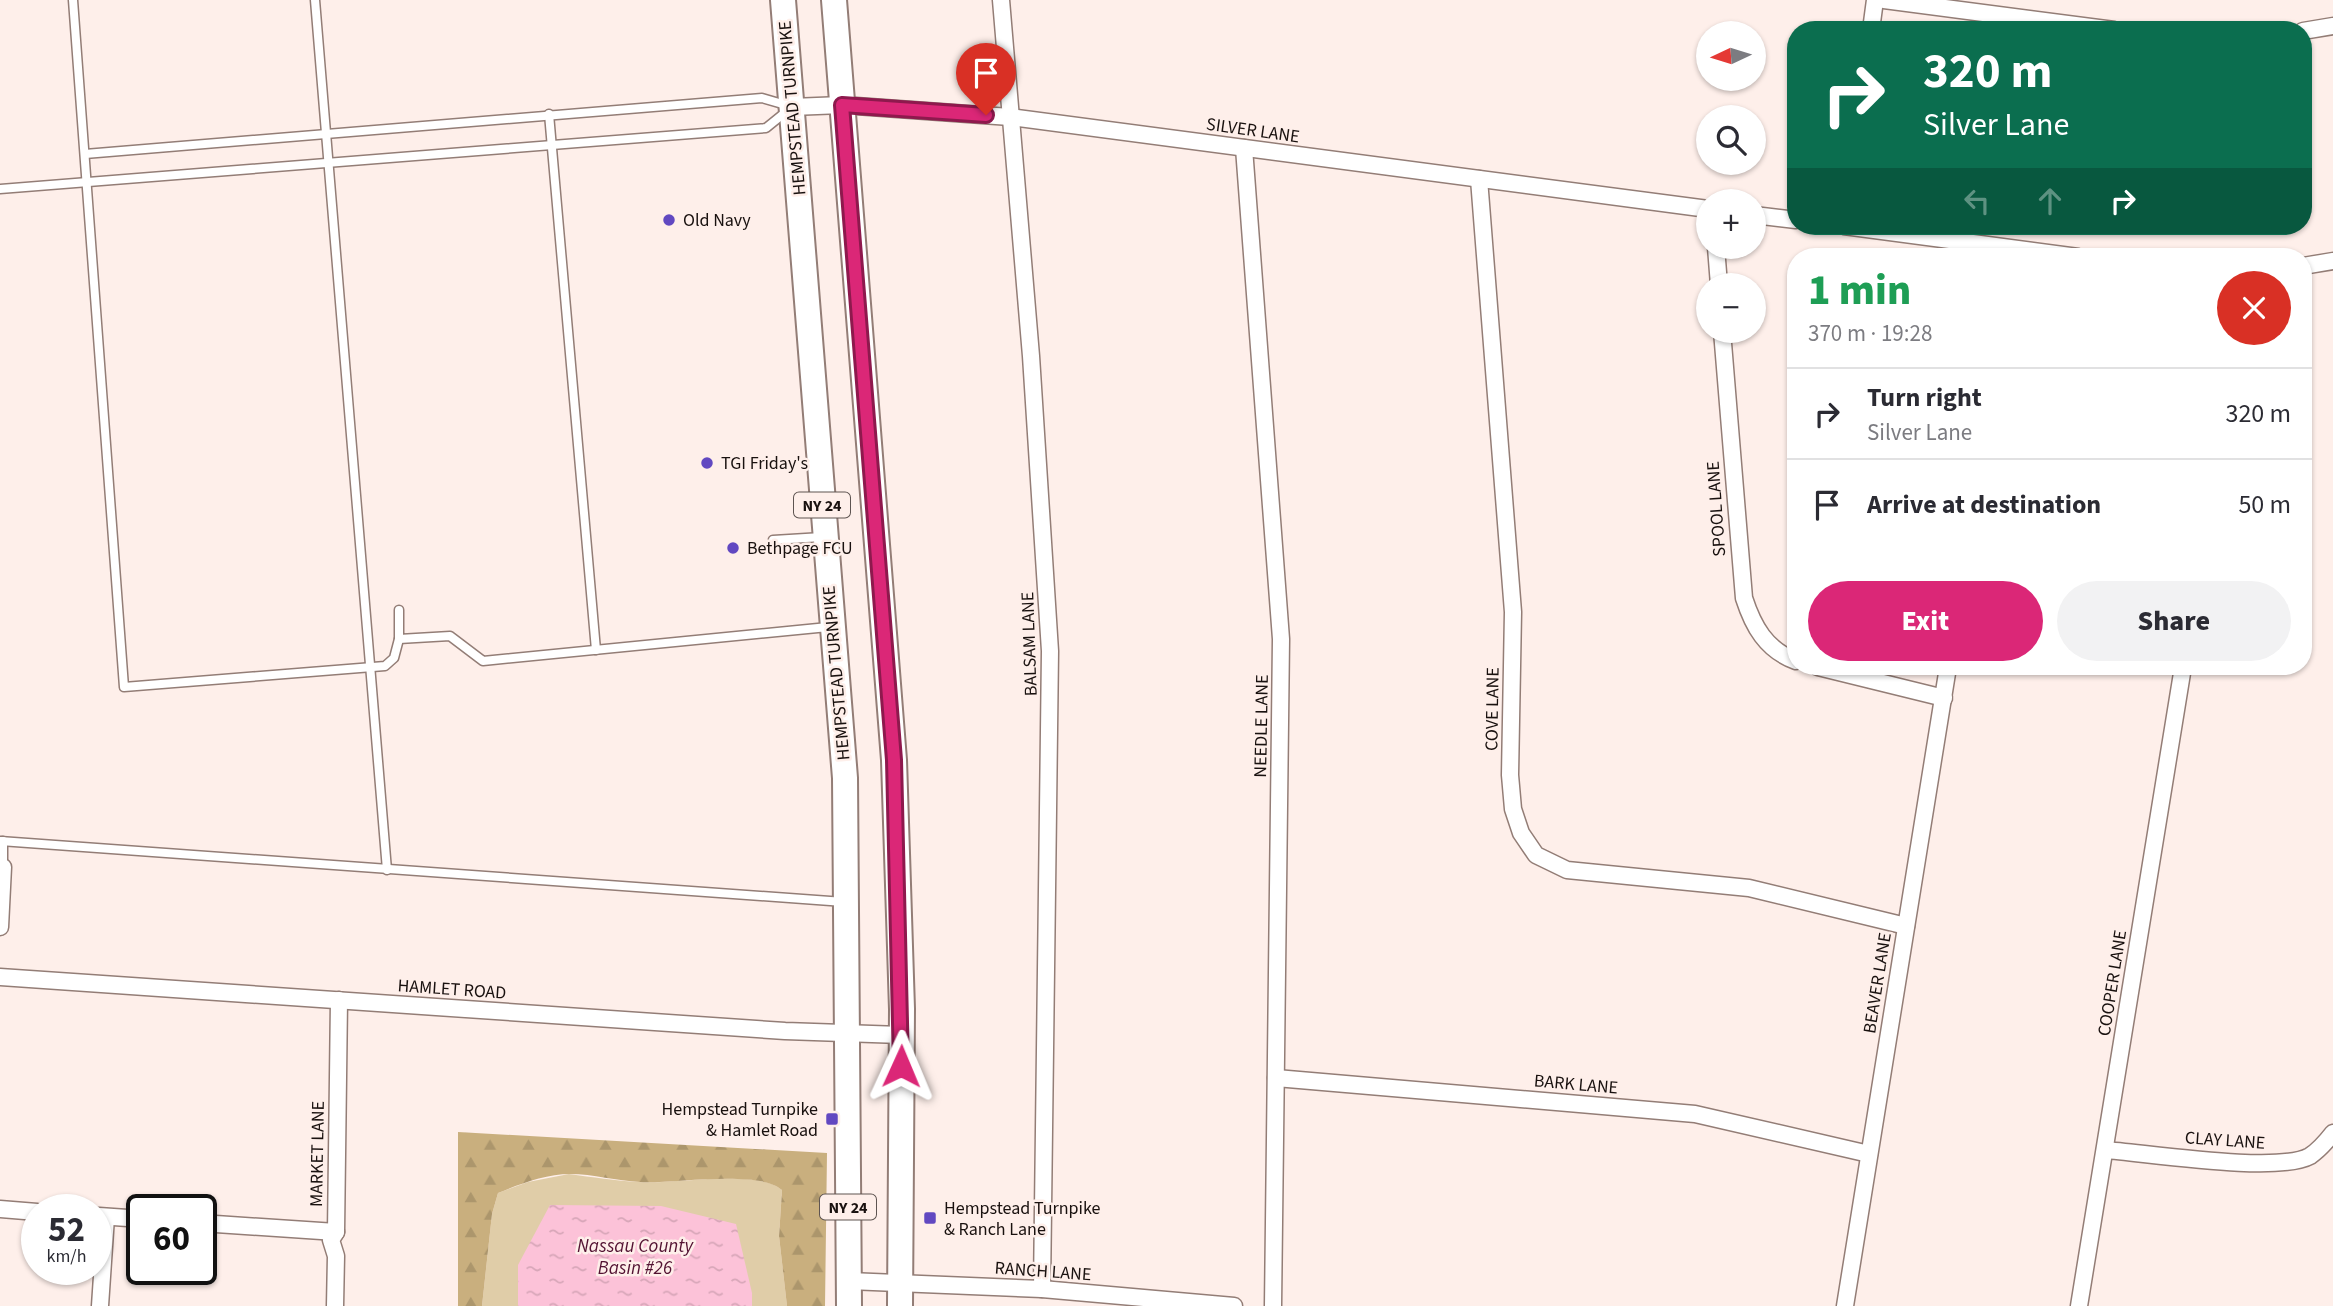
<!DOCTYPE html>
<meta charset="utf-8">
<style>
:root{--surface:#fff;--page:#f2f2f3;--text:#2b2b33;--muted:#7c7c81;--line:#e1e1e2;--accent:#db2777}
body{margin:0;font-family:"Source Sans 3",sans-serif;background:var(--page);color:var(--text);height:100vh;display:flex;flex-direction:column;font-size:26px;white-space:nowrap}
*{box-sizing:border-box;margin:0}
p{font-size:23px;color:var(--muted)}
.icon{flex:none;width:38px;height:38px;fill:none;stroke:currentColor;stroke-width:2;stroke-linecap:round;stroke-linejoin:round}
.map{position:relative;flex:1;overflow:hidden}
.details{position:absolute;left:1787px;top:248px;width:525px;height:427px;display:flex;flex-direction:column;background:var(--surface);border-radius:28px;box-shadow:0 2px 5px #0004}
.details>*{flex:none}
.hud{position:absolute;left:1787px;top:21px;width:525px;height:214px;border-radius:28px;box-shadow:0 2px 5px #0004;background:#0b6e4f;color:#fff;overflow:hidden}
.needle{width:46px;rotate:266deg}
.fabs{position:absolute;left:1696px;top:21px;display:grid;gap:14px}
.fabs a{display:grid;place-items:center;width:70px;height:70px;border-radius:50%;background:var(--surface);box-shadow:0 2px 5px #0004;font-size:35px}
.speed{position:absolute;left:21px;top:1194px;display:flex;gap:14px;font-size:35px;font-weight:700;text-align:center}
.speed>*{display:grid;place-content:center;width:91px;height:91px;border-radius:50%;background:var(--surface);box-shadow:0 2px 5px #0004;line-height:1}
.speed small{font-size:18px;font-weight:400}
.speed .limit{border:4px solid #111;border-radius:10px;background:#fff;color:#111}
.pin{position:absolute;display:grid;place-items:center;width:60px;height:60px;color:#fff;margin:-72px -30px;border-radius:50% 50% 50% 0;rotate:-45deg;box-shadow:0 0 7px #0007}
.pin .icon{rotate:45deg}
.me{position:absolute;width:77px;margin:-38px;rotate:1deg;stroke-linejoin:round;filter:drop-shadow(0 0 5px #0008)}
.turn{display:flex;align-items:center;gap:24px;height:147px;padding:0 21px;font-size:32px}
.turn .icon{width:91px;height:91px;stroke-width:2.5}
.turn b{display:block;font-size:49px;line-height:60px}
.lanes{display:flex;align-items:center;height:66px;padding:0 21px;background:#0003;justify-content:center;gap:35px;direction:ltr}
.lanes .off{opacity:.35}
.round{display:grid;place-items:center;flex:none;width:74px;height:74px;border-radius:37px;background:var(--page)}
.head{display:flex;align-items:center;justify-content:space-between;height:119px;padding:0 21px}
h1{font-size:42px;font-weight:800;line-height:52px;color:#1e9e55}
.primary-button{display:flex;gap:14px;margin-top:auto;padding:14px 21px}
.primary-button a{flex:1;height:80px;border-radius:42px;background:var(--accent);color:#fff;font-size:28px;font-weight:800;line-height:80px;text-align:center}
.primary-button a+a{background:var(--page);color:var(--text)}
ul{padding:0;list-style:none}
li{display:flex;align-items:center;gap:21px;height:91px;padding:0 21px;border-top:2px solid var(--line)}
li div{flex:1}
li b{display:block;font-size:26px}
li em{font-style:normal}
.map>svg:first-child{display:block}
</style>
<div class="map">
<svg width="2333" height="1306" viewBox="0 0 2333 1306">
<defs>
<pattern id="forest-firs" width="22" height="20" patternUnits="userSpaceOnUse" patternTransform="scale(1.75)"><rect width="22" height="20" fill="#c9af7e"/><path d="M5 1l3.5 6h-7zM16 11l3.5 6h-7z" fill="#ac966c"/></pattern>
<pattern id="water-ripples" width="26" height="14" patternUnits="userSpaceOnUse" patternTransform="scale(1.75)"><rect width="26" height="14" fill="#fcc2d8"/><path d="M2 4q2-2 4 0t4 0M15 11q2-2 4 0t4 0" fill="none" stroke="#d7a6b8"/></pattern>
</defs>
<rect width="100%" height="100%" fill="#feefea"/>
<path fill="#e0cda8" d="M 569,1174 C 592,1177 616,1181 639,1182 C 673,1185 757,1168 782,1190 L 779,1236 L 787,1306 L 482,1306 L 492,1214 L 498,1193 L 528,1182 Z"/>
<path fill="url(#forest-firs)" d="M 458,1132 L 827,1153 L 825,1306 L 787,1306 L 779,1236 L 782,1190 C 759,1169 673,1184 640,1182 C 617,1181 593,1174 570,1174 C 546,1174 520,1184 498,1193 L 492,1214 L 482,1306 L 458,1306 Z"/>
<path fill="url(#water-ripples)" d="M 550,1205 L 661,1206 L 736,1224 L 752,1293 L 752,1306 L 518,1306 L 518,1265 Z"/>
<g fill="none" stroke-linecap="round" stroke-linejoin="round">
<g stroke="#937d76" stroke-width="11">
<g id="lane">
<path d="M 73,0 L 124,687 L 385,666 L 394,658 L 399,639"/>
<path d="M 315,0 L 387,870"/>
<path d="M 549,114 L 596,650"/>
<path d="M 85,154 L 762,98 L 786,105"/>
<path d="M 0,189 L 766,128 L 787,111"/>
<path d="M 773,540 L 822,537"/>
<path d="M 399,610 L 399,639 L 450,636 L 483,661 L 828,627"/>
<path d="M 0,841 L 844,902"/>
<path d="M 3,867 L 3,841"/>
</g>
</g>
<g stroke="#937d76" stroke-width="19">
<g id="street">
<path d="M 1001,0 L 1031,356 L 1050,651 L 1042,1289"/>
<path d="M 1884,0 L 2114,30"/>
<path d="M 1871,30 L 1875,0"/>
<path d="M 2303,31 L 2333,26"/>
<path d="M 792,107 L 842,105 L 1010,117 L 1708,209"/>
<path d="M 1244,148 L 1281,639 L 1273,1306"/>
<path d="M 1479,179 L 1513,612 L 1510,775 L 1513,809 L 1521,833 L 1536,855 L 1567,870 L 1749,888 L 1906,926"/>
<path d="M 1754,215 L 1796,220"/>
<path d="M 1844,226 L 2078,257"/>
<path d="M 1716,247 L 1719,285"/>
<path d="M 2303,266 L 2333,261"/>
<path d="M 1722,331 L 1744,598 C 1753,626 1766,650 1796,661"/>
<path d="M 1818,667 L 1944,698"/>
<path d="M 0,927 L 3,867"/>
<path d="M 0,977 L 785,1031 L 901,1035"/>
<path d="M 1276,1078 L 1695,1114 L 1869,1154"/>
<path d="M 2105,1150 C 2147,1153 2278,1174 2310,1156 C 2319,1150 2326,1142 2333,1133"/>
<path d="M 0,1209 L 37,1212"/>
<path d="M 99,1216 L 142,1219"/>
<path d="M 201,1223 L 336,1232"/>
<path d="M 849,1281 L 1042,1289 L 1234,1306"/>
<path d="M 100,1306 L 106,1217"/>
<path d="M 335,1306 L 336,1256 L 331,1240 L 336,1232 L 339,1000"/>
<path d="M 1845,1306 L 1948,667"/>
<path d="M 2079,1306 L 2183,667"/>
</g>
</g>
<g stroke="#937d76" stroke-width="28">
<g id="primary">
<path d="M 783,0 L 845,778 L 849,1306"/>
<path d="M 834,0 L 894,760 L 902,1009 L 900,1306"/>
</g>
</g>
<use href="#lane" stroke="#fff" stroke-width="8"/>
<use href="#street" stroke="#fff" stroke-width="16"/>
<use href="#primary" stroke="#fff" stroke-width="24"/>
</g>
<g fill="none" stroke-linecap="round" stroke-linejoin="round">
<g stroke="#8e194d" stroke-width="18">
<path id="route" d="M 901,1066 L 894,760 L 842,105 L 986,115"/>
</g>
<use href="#route" stroke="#db2777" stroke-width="12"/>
</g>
<g fill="#6148c1" stroke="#feefea" stroke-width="2.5">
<circle cx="669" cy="220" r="7"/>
<circle cx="707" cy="463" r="7"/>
<circle cx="733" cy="548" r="7"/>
<rect x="825" y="1112" width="14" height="14" rx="3.5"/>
<rect x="923" y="1211" width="14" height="14" rx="3.5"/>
</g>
<g text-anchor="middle" stroke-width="5" stroke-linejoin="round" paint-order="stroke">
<g fill="#feefea" stroke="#5e5451" stroke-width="2">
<rect x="794" y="492.5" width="56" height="25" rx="5"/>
<rect x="820" y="1194.5" width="56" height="25" rx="5"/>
</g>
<g font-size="16" font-weight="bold" fill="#19110f">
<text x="822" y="511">NY 24</text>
<text x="848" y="1213">NY 24</text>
</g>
<g font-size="18" fill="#19110f" stroke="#feefea">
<text transform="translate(792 108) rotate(-95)" y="6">HEMPSTEAD TURNPIKE</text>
<text transform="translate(1253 130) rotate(8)" y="6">SILVER LANE</text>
<text transform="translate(1716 509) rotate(-94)" y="6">SPOOL LANE</text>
<text transform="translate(1029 644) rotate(-92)" y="6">BALSAM LANE</text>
<text transform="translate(836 673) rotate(-95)" y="6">HEMPSTEAD TURNPIKE</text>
<text transform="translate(1492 709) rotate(-89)" y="6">COVE LANE</text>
<text transform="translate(1261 726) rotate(-89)" y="6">NEEDLE LANE</text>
<text transform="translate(1877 983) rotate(-81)" y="6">BEAVER LANE</text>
<text transform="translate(2112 983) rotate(-81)" y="6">COOPER LANE</text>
<text transform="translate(452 989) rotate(4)" y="6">HAMLET ROAD</text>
<text transform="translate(1576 1084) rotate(5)" y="6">BARK LANE</text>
<text transform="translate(2225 1140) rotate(4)" y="6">CLAY LANE</text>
<text transform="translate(317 1154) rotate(-89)" y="6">MARKET LANE</text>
<text transform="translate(1043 1271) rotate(4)" y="6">RANCH LANE</text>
</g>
<g font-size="18" fill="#19110f" stroke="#feefea" text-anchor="start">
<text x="683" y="226">Old Navy</text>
<text x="721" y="469">TGI Friday's</text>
<text x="747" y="554">Bethpage FCU</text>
<text x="818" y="1115" text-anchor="end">Hempstead Turnpike<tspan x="818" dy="21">&amp; Hamlet Road</tspan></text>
<text x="944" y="1214">Hempstead Turnpike<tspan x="944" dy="21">&amp; Ranch Lane</tspan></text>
</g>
<g font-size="19" font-style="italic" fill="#531232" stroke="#feefea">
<text x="635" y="1252">Nassau County<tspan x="635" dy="22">Basin #26</tspan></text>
</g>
</g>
</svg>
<div class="fabs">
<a><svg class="needle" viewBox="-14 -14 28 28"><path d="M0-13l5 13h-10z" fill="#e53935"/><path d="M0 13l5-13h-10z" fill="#7c7c81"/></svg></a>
<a><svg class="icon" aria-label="search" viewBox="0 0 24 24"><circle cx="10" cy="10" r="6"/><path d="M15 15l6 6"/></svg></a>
<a>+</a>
<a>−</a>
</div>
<div class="speed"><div>52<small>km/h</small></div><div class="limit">60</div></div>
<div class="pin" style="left:986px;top:115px;background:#d93025"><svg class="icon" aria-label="arrive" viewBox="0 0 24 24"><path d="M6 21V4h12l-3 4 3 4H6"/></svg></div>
<svg class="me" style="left:901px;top:1066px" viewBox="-20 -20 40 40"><path d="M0-17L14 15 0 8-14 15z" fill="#db2777" stroke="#fff" stroke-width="4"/></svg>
<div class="hud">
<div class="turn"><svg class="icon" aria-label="right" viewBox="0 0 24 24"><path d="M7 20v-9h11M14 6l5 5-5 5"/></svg><div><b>320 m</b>Silver Lane</div></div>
<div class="lanes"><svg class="icon off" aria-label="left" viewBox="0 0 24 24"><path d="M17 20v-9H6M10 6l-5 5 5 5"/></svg><svg class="icon off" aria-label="ahead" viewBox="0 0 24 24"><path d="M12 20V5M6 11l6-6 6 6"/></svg><svg class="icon" aria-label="right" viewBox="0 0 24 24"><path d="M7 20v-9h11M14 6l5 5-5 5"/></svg></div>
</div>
<section class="details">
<div class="head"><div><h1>1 min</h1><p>370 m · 19:28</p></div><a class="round" style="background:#d93025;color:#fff"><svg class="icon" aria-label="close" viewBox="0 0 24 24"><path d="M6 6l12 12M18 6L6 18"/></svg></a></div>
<ul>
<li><svg class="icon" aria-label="right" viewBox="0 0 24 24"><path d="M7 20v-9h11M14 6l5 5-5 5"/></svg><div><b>Turn right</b><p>Silver Lane</p></div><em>320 m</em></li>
<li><svg class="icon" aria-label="arrive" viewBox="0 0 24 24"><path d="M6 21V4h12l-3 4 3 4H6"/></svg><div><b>Arrive at destination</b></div><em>50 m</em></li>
</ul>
<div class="primary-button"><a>Exit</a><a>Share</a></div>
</section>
</div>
